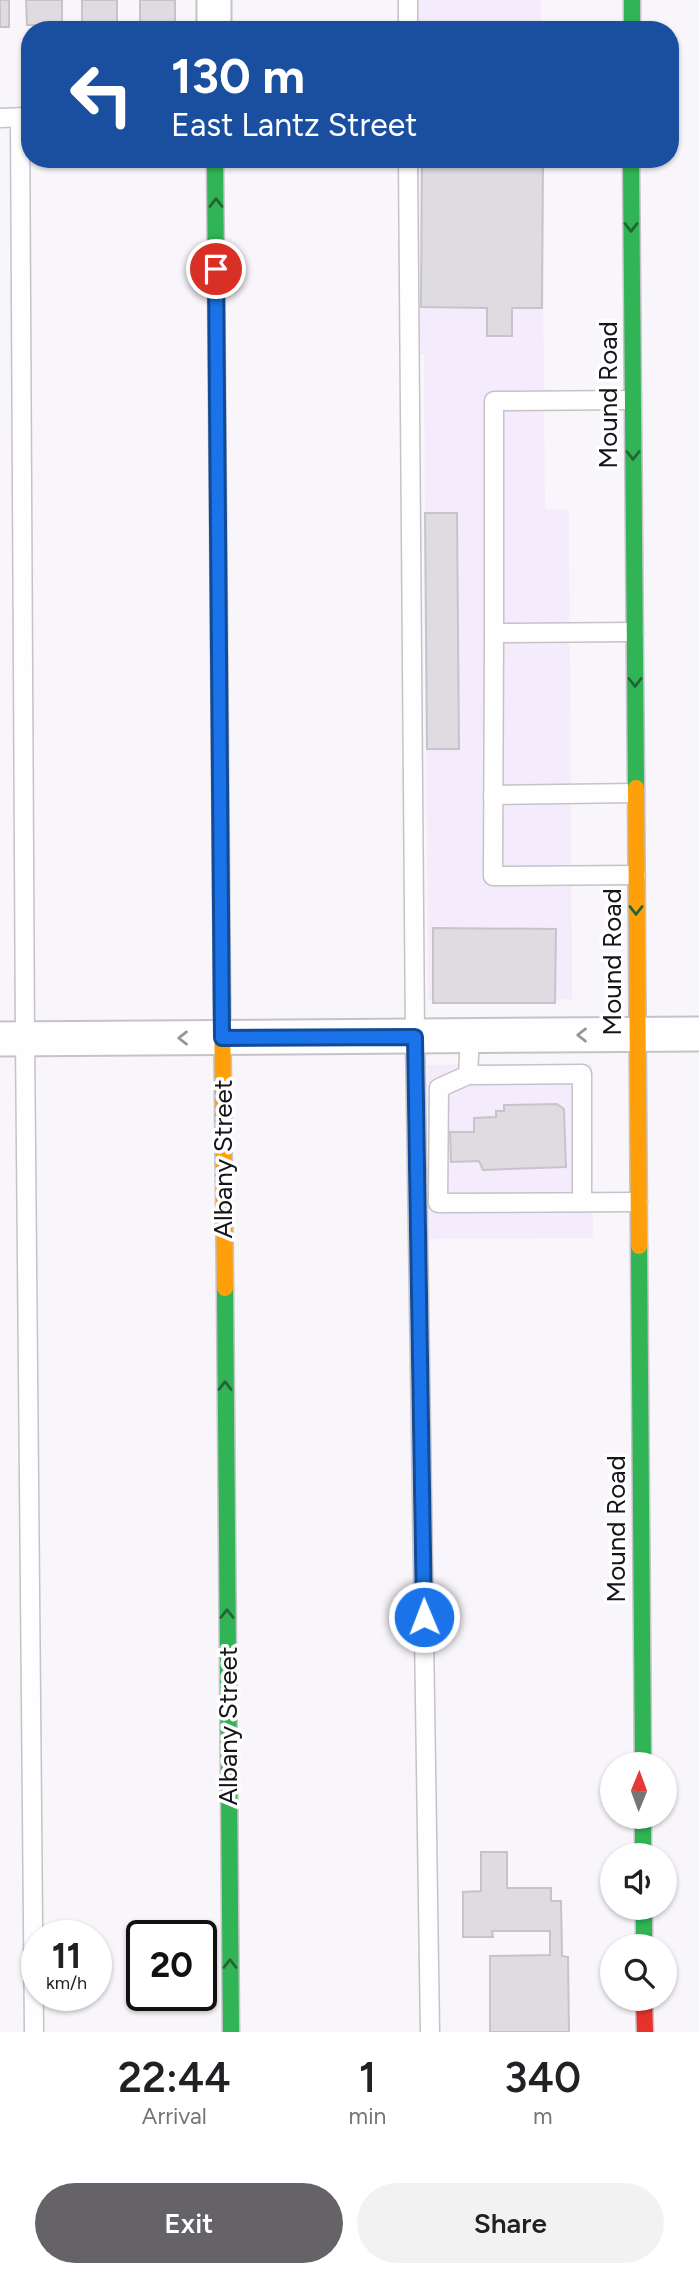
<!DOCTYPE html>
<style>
:root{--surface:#fff;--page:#f2f2f2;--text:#202124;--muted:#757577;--accent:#656268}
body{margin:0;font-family:Figtree,sans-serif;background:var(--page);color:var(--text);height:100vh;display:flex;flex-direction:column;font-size:26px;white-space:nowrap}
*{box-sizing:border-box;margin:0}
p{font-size:23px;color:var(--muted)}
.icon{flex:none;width:38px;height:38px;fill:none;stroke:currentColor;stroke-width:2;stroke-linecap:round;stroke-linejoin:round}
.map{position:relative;height:2032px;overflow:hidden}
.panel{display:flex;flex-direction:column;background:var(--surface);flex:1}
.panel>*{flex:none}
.banner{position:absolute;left:21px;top:21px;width:658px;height:147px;border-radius:28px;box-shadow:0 2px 5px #0004;background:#1a4fa0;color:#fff;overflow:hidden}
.needle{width:46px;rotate:1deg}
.buttons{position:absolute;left:600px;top:1752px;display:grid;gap:14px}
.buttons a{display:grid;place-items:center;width:77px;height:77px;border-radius:50%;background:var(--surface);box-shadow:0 2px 5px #0004;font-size:35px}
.speed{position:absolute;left:21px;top:1920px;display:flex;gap:14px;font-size:35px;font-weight:700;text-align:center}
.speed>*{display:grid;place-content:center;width:91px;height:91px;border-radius:50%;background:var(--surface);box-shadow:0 2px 5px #0004;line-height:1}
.speed small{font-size:18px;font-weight:400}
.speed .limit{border:4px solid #111;border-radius:10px;background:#fff;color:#111}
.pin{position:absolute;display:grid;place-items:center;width:60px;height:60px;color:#fff;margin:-30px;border:4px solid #fff;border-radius:50%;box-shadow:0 2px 7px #0007}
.me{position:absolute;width:77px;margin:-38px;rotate:359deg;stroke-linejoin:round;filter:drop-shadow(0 0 5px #0008)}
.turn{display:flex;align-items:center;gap:24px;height:147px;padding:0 35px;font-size:32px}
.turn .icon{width:91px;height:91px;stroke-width:2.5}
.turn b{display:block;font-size:49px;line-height:60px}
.eta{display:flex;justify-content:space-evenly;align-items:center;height:119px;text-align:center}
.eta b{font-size:42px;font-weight:600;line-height:49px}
.cta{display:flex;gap:14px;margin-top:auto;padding:14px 35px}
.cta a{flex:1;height:80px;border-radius:42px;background:var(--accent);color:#fff;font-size:28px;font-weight:600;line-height:80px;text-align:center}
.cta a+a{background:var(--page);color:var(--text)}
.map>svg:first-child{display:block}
</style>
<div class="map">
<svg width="699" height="2032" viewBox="0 0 699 2032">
<rect width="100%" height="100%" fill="#f8f5fb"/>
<g fill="#f4ecfc">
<rect x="397" y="0" width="144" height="30"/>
<path d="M 398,159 L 542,159 L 545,509 L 569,510 L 572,999 L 428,1000 L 424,354 L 401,353 Z"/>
<path d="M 592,1064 L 593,1238 L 428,1239 L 427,1065 Z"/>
</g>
<g fill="#dedbe1" stroke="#c6c4ca" stroke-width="2">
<rect x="0" y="0" width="9" height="27"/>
<path d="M 26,0 L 62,0 L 62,25 L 27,25 Z"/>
<path d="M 82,0 L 117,0 L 117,26 L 82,27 Z"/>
<rect x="140" y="0" width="35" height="25"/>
<path d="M 422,159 L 543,159 L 542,308 L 512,308 L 512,336 L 487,336 L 487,308 L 421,307 Z"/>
<path d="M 425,513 L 457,513 L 459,749 L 427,749 Z"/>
<path d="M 433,928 L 556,929 L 555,1003 L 433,1003 Z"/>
<path d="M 557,1104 L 564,1109 L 566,1167 L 483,1170 L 479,1161 L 451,1162 L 450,1132 L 474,1132 L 474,1118 L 496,1117 L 496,1111 L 504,1111 L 504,1105 Z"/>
<path d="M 481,1852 L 507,1852 L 507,1888 L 551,1888 L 551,1901 L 561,1901 L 562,1956 L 568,1957 L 569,2032 L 490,2032 L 490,1956 L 550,1955 L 550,1931 L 492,1931 L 493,1937 L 463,1937 L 463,1892 L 481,1891 Z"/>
</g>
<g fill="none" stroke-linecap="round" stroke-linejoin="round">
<g stroke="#c5c2c8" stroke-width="21">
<g id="lane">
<path d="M 408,30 L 408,0"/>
<path d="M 20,117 L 25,1039 L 34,2032"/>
<path d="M 0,118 L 30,117"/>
<path d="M 408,159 L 415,1036 L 430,2032"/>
<path d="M 632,400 L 494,401 L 494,633 L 634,632"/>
<path d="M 494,633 L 493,876 L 636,875"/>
<path d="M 493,795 L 635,793"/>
<path d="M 470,1036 L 468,1075 L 439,1088 L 438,1203 L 638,1202"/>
<path d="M 468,1075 L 582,1074 L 582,1202"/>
</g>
</g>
<g stroke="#c5c2c8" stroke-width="37">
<g id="street">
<path d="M 214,0 L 214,30"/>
<path d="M 0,1039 L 699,1034"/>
</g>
</g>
<g stroke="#c5c2c8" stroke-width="19">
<g id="fast">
<path d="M 632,0 L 632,30"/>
<path d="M 215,159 L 222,999"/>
<path d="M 631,159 L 636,788"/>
<path d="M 639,1246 L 643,1764"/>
<path d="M 225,1288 L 231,2032"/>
<path d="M 643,1816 L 643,1855"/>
<path d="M 644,1908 L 644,1946"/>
</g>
</g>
<g stroke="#c5c2c8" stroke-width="19">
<g id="slow">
<path d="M 636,788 L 639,1246"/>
<path d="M 222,999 L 225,1288"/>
</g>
</g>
<g stroke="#c5c2c8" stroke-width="19">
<path id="jam" d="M 644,1998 L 645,2032"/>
</g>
<use href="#lane" stroke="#fefefe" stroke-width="18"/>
<use href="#street" stroke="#fefefe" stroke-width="33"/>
<use href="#fast" stroke="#30b455" stroke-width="16"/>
<use href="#slow" stroke="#ff9f0a" stroke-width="16"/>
<use href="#jam" stroke="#e5322d" stroke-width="16"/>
</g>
<defs><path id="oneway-chevron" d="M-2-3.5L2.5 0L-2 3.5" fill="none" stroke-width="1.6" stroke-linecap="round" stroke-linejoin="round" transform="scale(1.75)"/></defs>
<g stroke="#236437">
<use href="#oneway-chevron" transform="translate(216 203) rotate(-90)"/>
<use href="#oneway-chevron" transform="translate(631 227) rotate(90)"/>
<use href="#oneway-chevron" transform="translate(633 455) rotate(90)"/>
<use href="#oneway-chevron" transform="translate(635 682) rotate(90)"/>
<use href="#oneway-chevron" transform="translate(636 910) rotate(90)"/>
<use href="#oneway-chevron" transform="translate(225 1386) rotate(-90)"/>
<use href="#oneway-chevron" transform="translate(227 1614) rotate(-90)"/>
<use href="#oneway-chevron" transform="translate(230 1964) rotate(-90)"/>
</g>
<g stroke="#969497">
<use href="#oneway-chevron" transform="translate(582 1035) rotate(180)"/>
<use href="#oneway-chevron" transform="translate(183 1038) rotate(180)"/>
</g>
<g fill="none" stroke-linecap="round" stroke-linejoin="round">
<g stroke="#114b97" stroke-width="18">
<path id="route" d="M 216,269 L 222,1038 L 415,1037 L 424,1617"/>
</g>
<use href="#route" stroke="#1a73e8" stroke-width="12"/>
</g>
<g text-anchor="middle" stroke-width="7" stroke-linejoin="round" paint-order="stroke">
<g font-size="26" fill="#161319" stroke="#fff">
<text transform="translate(608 395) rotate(-90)" y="9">Mound Road</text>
<text transform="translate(612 962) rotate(-90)" y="9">Mound Road</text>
<text transform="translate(223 1159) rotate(-90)" y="9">Albany Street</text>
<text transform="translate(616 1529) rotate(-90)" y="9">Mound Road</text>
<text transform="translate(228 1726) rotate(-90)" y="9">Albany Street</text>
</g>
</g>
</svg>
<div class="buttons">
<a><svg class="needle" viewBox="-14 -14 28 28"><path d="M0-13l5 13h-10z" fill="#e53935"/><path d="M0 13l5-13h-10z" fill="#757577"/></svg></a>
<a><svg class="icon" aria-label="sound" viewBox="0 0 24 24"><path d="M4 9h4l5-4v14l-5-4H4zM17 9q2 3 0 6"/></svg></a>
<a><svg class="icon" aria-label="search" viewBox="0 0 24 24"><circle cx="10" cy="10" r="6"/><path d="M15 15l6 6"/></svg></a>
</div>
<div class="speed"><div>11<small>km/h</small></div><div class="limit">20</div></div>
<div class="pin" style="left:216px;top:269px;background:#d93025"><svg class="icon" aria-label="arrive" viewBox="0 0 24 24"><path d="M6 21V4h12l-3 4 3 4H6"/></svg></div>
<svg class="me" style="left:424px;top:1617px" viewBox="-20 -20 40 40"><circle r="17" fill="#1a73e8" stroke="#fff" stroke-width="3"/><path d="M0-11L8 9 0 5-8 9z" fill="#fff"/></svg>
<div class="banner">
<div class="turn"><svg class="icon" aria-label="left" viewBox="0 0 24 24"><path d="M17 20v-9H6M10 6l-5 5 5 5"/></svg><div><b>130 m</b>East Lantz Street</div></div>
</div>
</div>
<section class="panel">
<div class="eta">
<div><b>22:44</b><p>Arrival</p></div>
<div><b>1</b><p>min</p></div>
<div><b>340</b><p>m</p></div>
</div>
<div class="cta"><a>Exit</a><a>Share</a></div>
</section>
